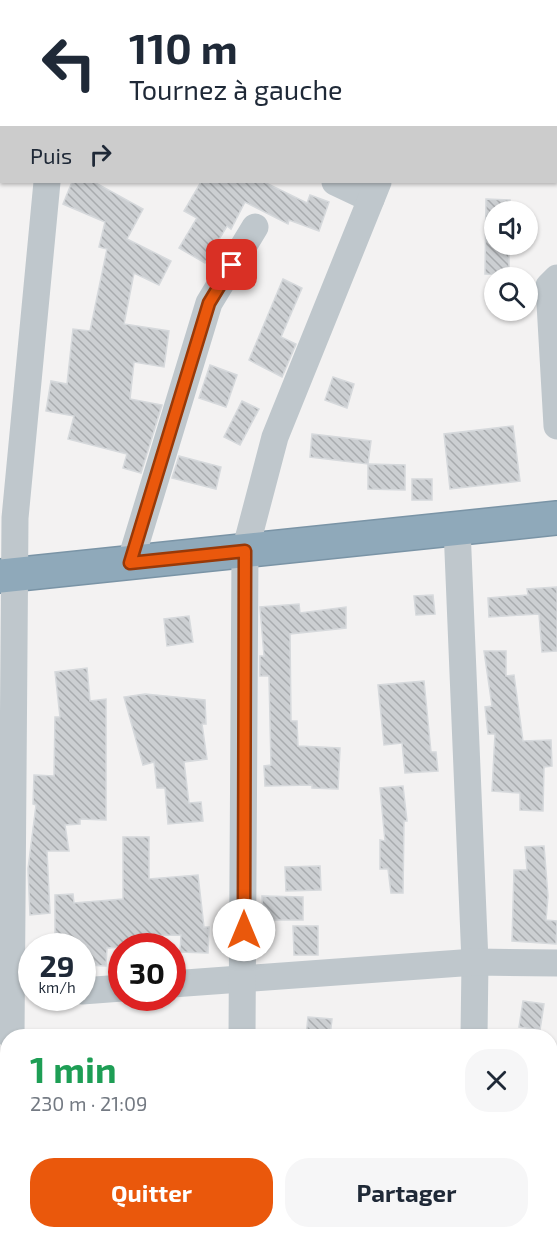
<!DOCTYPE html>
<html lang="fr">
<meta charset="utf-8">
<style>
:root{--surface:#fff;--page:#f6f6f7;--text:#1f2937;--muted:#747a83;--accent:#ea580c}
body{margin:0;font-family:"Exo 2",sans-serif;background:var(--page);color:var(--text);height:100vh;display:flex;flex-direction:column;font-size:22px;white-space:nowrap}
*{box-sizing:border-box;margin:0}
p{font-size:20px;color:var(--muted)}
.icon{flex:none;width:33px;height:33px;fill:none;stroke:currentColor;stroke-width:2;stroke-linecap:round;stroke-linejoin:round}
.map{position:relative;flex:1;overflow:hidden}
.side{position:absolute;left:0px;top:1029px;width:558px;height:210px;display:flex;flex-direction:column;background:var(--surface);border-radius:24px 24px 0 0;box-shadow:0 2px 4px #0004}
.side>*{flex:none}
.top-card{position:absolute;left:0px;top:0px;width:558px;height:183px;box-shadow:0 2px 4px #0004;background:#fff;color:var(--text);overflow:hidden}
.fabs{position:absolute;left:484px;top:201px;display:grid;gap:12px}
.fabs a{display:grid;place-items:center;width:54px;height:54px;border-radius:50%;background:var(--surface);box-shadow:0 2px 4px #0004;font-size:30px}
.speed{position:absolute;left:18px;top:933px;display:flex;gap:12px;font-size:30px;font-weight:700;text-align:center}
.speed>*{display:grid;place-content:center;width:78px;height:78px;border-radius:50%;background:var(--surface);box-shadow:0 2px 4px #0004;line-height:1}
.speed small{font-size:15px;font-weight:400}
.speed .limit{border:9px solid #d22;background:#fff;color:#111}
.pin{position:absolute;display:grid;place-items:center;width:51px;height:51px;color:#fff;margin:-26px;border-radius:12px;box-shadow:0 3px 9px #0006}
.me{position:absolute;width:66px;margin:-33px;rotate:0deg;stroke-linejoin:round;filter:drop-shadow(0 0 4px #0008)}
.turn{display:flex;align-items:center;gap:21px;height:126px;padding:0 30px;font-size:27px}
.turn .icon{width:78px;height:78px;stroke-width:2.5}
.turn b{display:block;font-size:42px;line-height:51px}
.then{display:flex;align-items:center;height:57px;padding:0 30px;background:#0003;gap:12px;font-size:22px}
.round{display:grid;place-items:center;flex:none;width:63px;height:63px;border-radius:24px;background:var(--page)}
.headline{display:flex;align-items:center;justify-content:space-between;height:102px;padding:0 30px}
h1{font-size:36px;font-weight:700;line-height:45px;color:#1e9e55}
.button{display:flex;gap:12px;margin-top:auto;padding:12px 30px}
.button a{flex:1;height:69px;border-radius:24px;background:var(--accent);color:#fff;font-size:24px;font-weight:700;line-height:69px;text-align:center}
.button a+a{background:var(--page);color:var(--text)}
.map>svg:first-child{display:block}
</style>
<div class="map">
<svg width="557" height="1239" viewBox="0 0 557 1239">
<defs>
<pattern id="building-back-hatch" width="6" height="6" patternUnits="userSpaceOnUse" patternTransform="scale(1.5)"><rect width="6" height="6" fill="#cccfd2"/><path d="M-1 5l2 2M0 0l6 6M5-1l2 2" fill="none" stroke="#a8abae"/></pattern>
</defs>
<rect width="100%" height="100%" fill="#f3f2f2"/>
<g fill="none" stroke-linecap="round" stroke-linejoin="round">
<g stroke="#98dce3" stroke-width="7">
<path d="M 299,0 L 301,2"/>
<path d="M 26,2 L 26,0"/>
<path d="M 0,52 L 2,51"/>
<path d="M 556,142 L 557,142"/>
</g>
</g>
<g fill="url(#building-back-hatch)" stroke="#d6d9dc" stroke-width="1.5">
<path d="M 72,182 L 94,182 L 143,209 L 127,239 L 171,261 L 159,285 L 134,273 L 124,324 L 169,331 L 164,367 L 134,362 L 130,399 L 162,405 L 141,473 L 123,468 L 127,454 L 68,439 L 74,416 L 46,411 L 51,381 L 67,384 L 73,329 L 90,331 L 107,249 L 99,247 L 105,222 L 63,204 Z"/>
<path d="M 201,182 L 264,182 L 307,203 L 310,195 L 329,202 L 319,231 L 289,220 L 288,224 L 245,202 L 231,229 L 227,226 L 205,263 L 179,248 L 197,218 L 184,211 Z"/>
<path d="M 486,199 L 510,200 L 510,212 L 495,212 L 495,244 L 509,244 L 509,275 L 485,274 Z"/>
<path d="M 283,279 L 302,288 L 281,337 L 296,344 L 282,377 L 249,360 Z"/>
<path d="M 210,365 L 237,375 L 226,407 L 199,398 Z"/>
<path d="M 333,377 L 354,384 L 347,408 L 325,400 Z"/>
<path d="M 242,401 L 259,409 L 240,445 L 224,437 Z"/>
<path d="M 513,426 L 520,481 L 450,489 L 444,434 Z"/>
<path d="M 312,434 L 371,441 L 368,464 L 310,457 Z"/>
<path d="M 179,456 L 221,467 L 216,489 L 172,478 Z"/>
<path d="M 368,464 L 405,465 L 405,490 L 368,489 Z"/>
<rect x="412" y="479" width="20" height="21"/>
<path d="M 557,587 L 557,651 L 542,652 L 539,614 L 489,617 L 488,598 L 528,595 L 527,589 Z"/>
<path d="M 433,595 L 435,614 L 416,615 L 414,596 Z"/>
<path d="M 299,604 L 300,613 L 346,607 L 346,628 L 290,634 L 291,721 L 297,721 L 298,746 L 340,748 L 338,789 L 312,788 L 312,785 L 265,786 L 264,766 L 271,765 L 269,676 L 260,676 L 260,656 L 264,656 L 260,607 Z"/>
<path d="M 189,616 L 193,642 L 167,646 L 164,619 Z"/>
<path d="M 484,651 L 506,651 L 506,676 L 514,675 L 523,741 L 551,740 L 552,766 L 544,767 L 543,811 L 520,810 L 520,793 L 492,791 L 495,734 L 488,734 L 485,707 L 492,706 Z"/>
<path d="M 87,668 L 90,701 L 106,699 L 106,820 L 80,819 L 80,824 L 65,825 L 69,851 L 47,851 L 50,913 L 30,915 L 28,869 L 36,805 L 33,804 L 34,775 L 54,776 L 55,717 L 60,717 L 55,672 Z"/>
<path d="M 424,681 L 431,752 L 436,752 L 438,771 L 405,773 L 402,743 L 384,745 L 378,685 Z"/>
<path d="M 145,694 L 205,700 L 206,724 L 202,724 L 207,759 L 184,762 L 189,803 L 201,802 L 203,821 L 168,824 L 165,788 L 157,788 L 154,762 L 143,765 L 124,697 Z"/>
<path d="M 403,786 L 407,821 L 404,821 L 403,893 L 391,893 L 388,869 L 380,869 L 380,840 L 385,841 L 380,788 Z"/>
<path d="M 123,837 L 149,837 L 149,879 L 198,875 L 204,927 L 209,927 L 208,953 L 180,952 L 181,935 L 140,936 L 141,946 L 107,948 L 106,966 L 85,965 L 86,946 L 55,946 L 55,895 L 73,894 L 74,903 L 123,899 Z"/>
<path d="M 544,846 L 548,896 L 546,920 L 557,921 L 556,944 L 512,941 L 514,870 L 527,870 L 525,847 Z"/>
<path d="M 320,866 L 321,890 L 286,891 L 285,867 Z"/>
<path d="M 262,896 L 303,897 L 303,920 L 263,920 Z"/>
<path d="M 293,926 L 318,926 L 318,955 L 294,955 Z"/>
<path d="M 523,1001 L 544,1004 L 540,1030 L 519,1027 Z"/>
<path d="M 308,1017 L 332,1019 L 330,1036 L 306,1036 Z"/>
</g>
<g fill="none" stroke-linecap="round" stroke-linejoin="round">
<g stroke="#7a94a6" stroke-width="36">
<path id="highway" d="M 0,576 L 557,518"/>
</g>
<g stroke="#bfc7cc" stroke-width="27">
<path d="M 127,2 L 128,0"/>
<path d="M 317,2 L 317,0"/>
<path d="M 335,182 L 371,199"/>
<path d="M 557,278 L 549,286 L 557,426"/>
<path d="M 457,528 L 475,962 L 474,1036"/>
<path d="M 130,563 L 209,303 L 255,227"/>
<path d="M 172,984 L 475,962 L 557,963"/>
<path d="M 82,991 L 122,988"/>
<path d="M 11,1036 L 15,518 L 47,182"/>
<path d="M 242,1036 L 245,551 L 275,437 L 378,182"/>
<path d="M 2,1239 L 8,1114"/>
<path d="M 237,1239 L 237,1232"/>
<path d="M 464,1239 L 466,1232"/>
</g>
<use href="#highway" stroke="#8fa9ba" stroke-width="33"/>
</g>
<g fill="none" stroke-linecap="round" stroke-linejoin="round">
<g stroke="#983908" stroke-width="15">
<path id="route" d="M 232,265 L 209,303 L 130,563 L 245,551 L 244,930"/>
</g>
<use href="#route" stroke="#ea580c" stroke-width="10"/>
</g>
</svg>
<div class="fabs">
<a><svg class="icon" aria-label="sound" viewBox="0 0 24 24"><path d="M4 9h4l5-4v14l-5-4H4zM17 9q2 3 0 6"/></svg></a>
<a><svg class="icon" aria-label="search" viewBox="0 0 24 24"><circle cx="10" cy="10" r="6"/><path d="M15 15l6 6"/></svg></a>
</div>
<div class="speed"><div>29<small>km/h</small></div><div class="limit">30</div></div>
<div class="pin" style="left:232px;top:265px;background:#d93025"><svg class="icon" aria-label="arrive" viewBox="0 0 24 24"><path d="M6 21V4h12l-3 4 3 4H6"/></svg></div>
<svg class="me" style="left:244px;top:930px" viewBox="-20 -20 40 40"><circle r="19" fill="#fff"/><path d="M0-13L10 11 0 6-10 11z" fill="#ea580c"/></svg>
<div class="top-card">
<div class="turn"><svg class="icon" aria-label="left" viewBox="0 0 24 24"><path d="M17 20v-9H6M10 6l-5 5 5 5"/></svg><div><b>110 m</b>Tournez à gauche</div></div>
<div class="then">Puis<svg class="icon" aria-label="right" viewBox="0 0 24 24"><path d="M7 20v-9h11M14 6l5 5-5 5"/></svg></div>
</div>
<section class="side">
<div class="headline"><div><h1>1 min</h1><p>230 m · 21:09</p></div><a class="round"><svg class="icon" aria-label="close" viewBox="0 0 24 24"><path d="M6 6l12 12M18 6L6 18"/></svg></a></div>
<div class="button"><a>Quitter</a><a>Partager</a></div>
</section>
</div>
